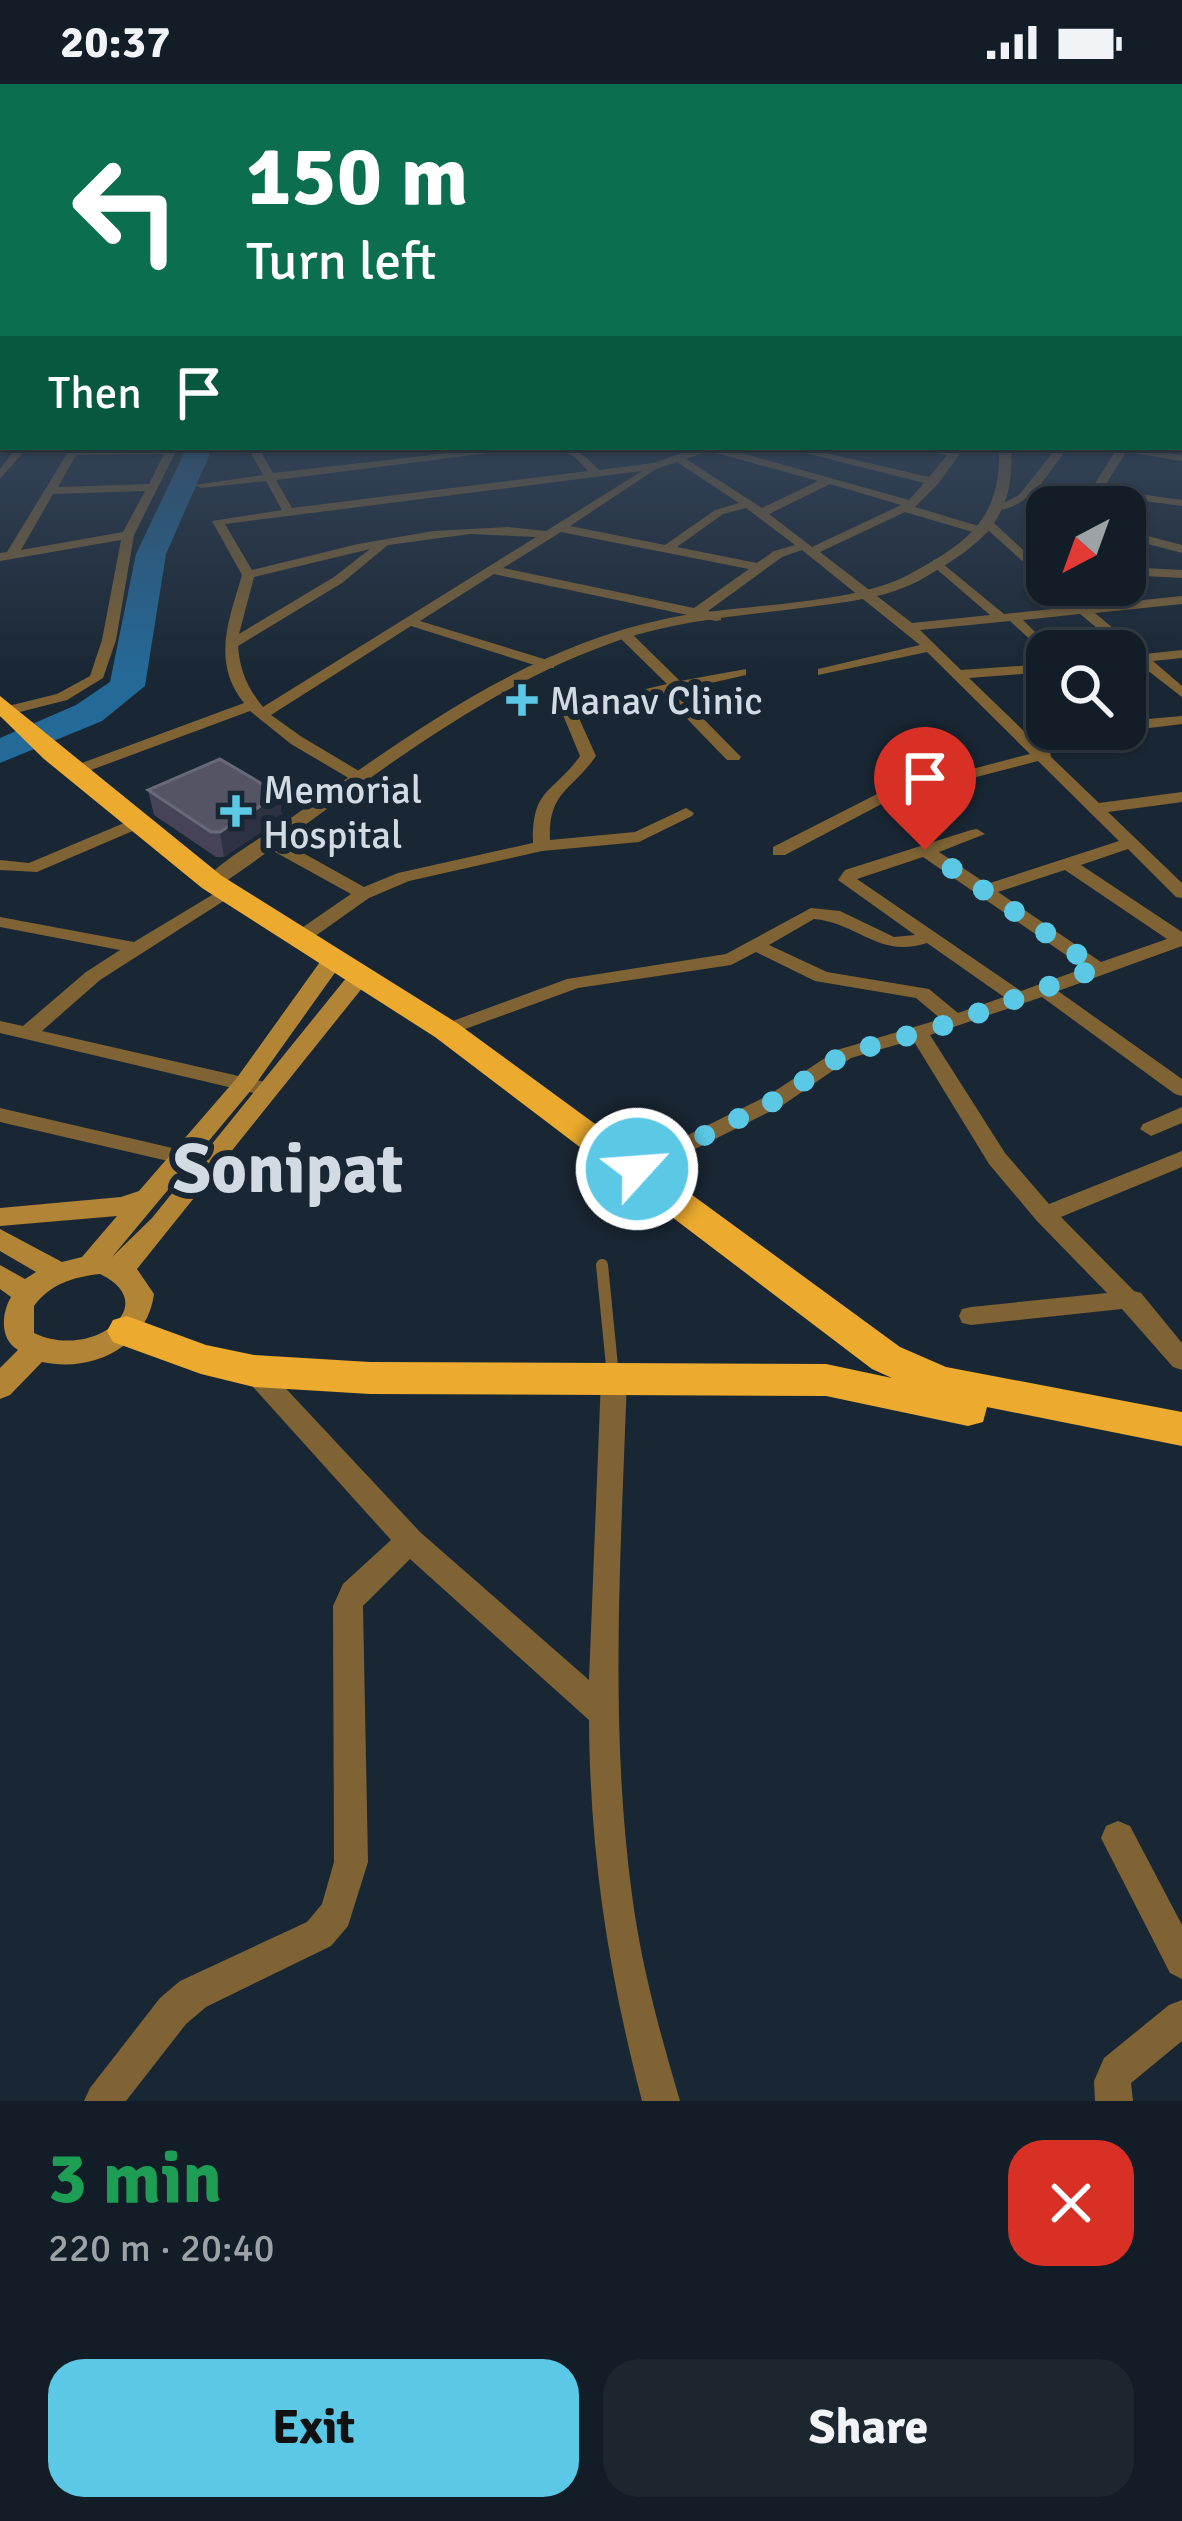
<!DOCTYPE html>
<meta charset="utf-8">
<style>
:root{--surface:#131d27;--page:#1c262f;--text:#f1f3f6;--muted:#9da2a7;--line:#323b44;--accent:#5bc8e6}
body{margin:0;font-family:Signika,sans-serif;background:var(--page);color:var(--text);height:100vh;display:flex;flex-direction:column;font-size:45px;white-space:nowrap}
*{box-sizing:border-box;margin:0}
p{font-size:39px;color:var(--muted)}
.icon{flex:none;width:66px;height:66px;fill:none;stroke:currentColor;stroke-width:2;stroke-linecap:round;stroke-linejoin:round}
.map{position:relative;height:2017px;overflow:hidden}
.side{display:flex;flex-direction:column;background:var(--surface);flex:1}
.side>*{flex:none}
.hud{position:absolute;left:0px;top:0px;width:1182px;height:366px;box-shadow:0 3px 9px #0004,0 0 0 3px var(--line);background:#0b6e4f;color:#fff;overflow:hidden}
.needle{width:78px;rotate:221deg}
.fabs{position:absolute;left:1026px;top:402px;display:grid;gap:24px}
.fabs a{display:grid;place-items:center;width:120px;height:120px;border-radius:24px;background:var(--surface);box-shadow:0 3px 9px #0004,0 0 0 3px var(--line);font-size:60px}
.pin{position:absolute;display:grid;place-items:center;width:102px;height:102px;color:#fff;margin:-123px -51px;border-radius:50% 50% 50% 0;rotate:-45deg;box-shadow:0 0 12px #0007}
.pin .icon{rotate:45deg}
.me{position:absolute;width:132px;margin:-66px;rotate:64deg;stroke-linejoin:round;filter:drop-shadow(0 0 9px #0008)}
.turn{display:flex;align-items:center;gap:42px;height:252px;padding:0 48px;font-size:54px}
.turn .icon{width:156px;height:156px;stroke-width:2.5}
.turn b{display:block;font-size:84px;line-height:102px}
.then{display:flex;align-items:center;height:114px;padding:0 48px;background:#0003;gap:24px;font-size:45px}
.round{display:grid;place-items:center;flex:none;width:126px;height:126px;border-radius:36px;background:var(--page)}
.headline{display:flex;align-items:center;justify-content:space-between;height:204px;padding:0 48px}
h1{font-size:72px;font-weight:700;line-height:90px;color:#1e9e55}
.button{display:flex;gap:24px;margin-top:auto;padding:24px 48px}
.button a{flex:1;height:138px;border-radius:36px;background:var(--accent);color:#111;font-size:48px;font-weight:700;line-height:138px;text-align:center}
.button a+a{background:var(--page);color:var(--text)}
.status{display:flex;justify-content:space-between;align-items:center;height:84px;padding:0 60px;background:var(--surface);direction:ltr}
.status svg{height:33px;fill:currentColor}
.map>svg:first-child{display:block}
</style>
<div class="status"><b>20:37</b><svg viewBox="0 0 49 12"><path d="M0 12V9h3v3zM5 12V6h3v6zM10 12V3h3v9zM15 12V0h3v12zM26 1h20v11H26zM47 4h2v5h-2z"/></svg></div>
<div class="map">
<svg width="1182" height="2017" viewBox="0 0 1182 2017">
<rect width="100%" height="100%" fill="#192734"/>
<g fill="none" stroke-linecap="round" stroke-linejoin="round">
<path fill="#246a99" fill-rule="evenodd" d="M 187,363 L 213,363 L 166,470 L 145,602 L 102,637 L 0,679 L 0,654 L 76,621 L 110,598 L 136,470 Z"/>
<path stroke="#7f6335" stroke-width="12" d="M 602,1181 L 613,1292"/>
<g fill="#7f6335" fill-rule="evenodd">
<path d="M 3,326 L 3,335 L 0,336 L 0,327 Z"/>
<path d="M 17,363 L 28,363 L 0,395 L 0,385 Z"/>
<path d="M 71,363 L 178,363 L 134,451 L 116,556 L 103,594 L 67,616 L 0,633 L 0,624 L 57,610 L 90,592 L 102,556 L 121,456 L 0,477 L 0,469 L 7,468 ZM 164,370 L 149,400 L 58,403 L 76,371 ZM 145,407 L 123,448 L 21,466 L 53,410 Z"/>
<path d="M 248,363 L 258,363 L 273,389 L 502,363 L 535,363 L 276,396 L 292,424 L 588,387 L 575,373 L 553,363 C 575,363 584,370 599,386 L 654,379 L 699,363 L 720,363 L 909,416 L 924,399 L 782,363 L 800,363 L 929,393 L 947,371 L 896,363 L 965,363 L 938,400 L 915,423 L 985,444 L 986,439 L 994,439 L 1047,488 L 1047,499 L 989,447 L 983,451 L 905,428 L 820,468 L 912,539 L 990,531 L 933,482 L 933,476 L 937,475 L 1004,530 L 1072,523 L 1048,501 L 1062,501 L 1086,522 L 1182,512 L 1182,520 L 1095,529 L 1144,570 L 1182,566 L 1182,574 L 1153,577 L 1182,602 L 1182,613 L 1138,579 L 1130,578 L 1125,567 L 1080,530 L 1023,536 L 1054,567 L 1047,567 L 1047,571 L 1010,537 L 920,546 L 961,586 L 1047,580 L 1047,588 L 969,594 L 1027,650 L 1111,645 L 1103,650 L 1035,658 L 1050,668 L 1051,673 L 1099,719 L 1182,708 L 1182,718 L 1108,728 L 1182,799 L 1182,814 L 1176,813 L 1128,765 L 1081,781 L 1182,848 L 1182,862 L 1058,907 L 1182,995 L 1182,1012 L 1175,1010 L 1042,913 L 930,951 L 1005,1069 L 1049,1120 L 1182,1067 L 1182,1083 L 1061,1133 L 1134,1207 L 1141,1209 L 1182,1259 L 1182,1286 L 1173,1283 L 1122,1225 L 971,1241 L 962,1239 L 959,1232 L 962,1225 L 971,1223 L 1107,1209 L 1037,1137 L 989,1080 L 913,956 L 851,974 L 783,1021 L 645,1090 L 637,1093 L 626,1085 L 629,1080 L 769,1011 L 837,966 L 941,935 L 916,914 L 815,897 L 756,868 L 731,881 L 578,904 L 446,952 L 436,946 L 439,942 L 567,895 L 726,870 L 811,824 L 840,827 L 894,853 L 915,851 L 838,796 L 845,786 L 971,746 L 977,745 L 985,750 L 939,768 L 987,800 L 1119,757 L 1038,677 L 891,715 L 785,771 L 773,771 L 773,763 L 879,709 L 1030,670 L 927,568 L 818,591 L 818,585 L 920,561 L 802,466 L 782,473 L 708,527 L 721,530 L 721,536 L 716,537 L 494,490 L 420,537 L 554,578 L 554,584 L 544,584 L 411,542 L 271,631 L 302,653 L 364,690 L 364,696 L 352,696 L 291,660 L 250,627 L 83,689 L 71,689 L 71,683 L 244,619 C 211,578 229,536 242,491 L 212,437 L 282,426 L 266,397 L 201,404 L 195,401 L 263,391 ZM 709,367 L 818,397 L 762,424 L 686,375 ZM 677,378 L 739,419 L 715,426 L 665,461 L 570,442 L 656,385 ZM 642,387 L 546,447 L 508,443 L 433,447 L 358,460 L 252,486 L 225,440 ZM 830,400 L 901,421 L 812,463 L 769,430 ZM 746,424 L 795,461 L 774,467 L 757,479 L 677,463 L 723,430 ZM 561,448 L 749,485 L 694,524 L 503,484 ZM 470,450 L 536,453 L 263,623 C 247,603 240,587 238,562 L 342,499 L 388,461 ZM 370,465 L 334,493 L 239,550 L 254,493 ZM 923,773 L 1085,884 L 1021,907 L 857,795 ZM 1065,786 L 1167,855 L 1101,878 L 998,808 ZM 814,835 C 858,839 880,875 927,859 L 1004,913 L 958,929 L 929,905 L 827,888 L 769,861 Z"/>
<path d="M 1057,363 L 1068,363 C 1049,388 1031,423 998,426 L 998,422 L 1019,411 Z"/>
<path d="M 1118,363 L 1182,371 L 1182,377 L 1126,368 L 1103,405 L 1182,416 L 1182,422 L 1099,411 L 1092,423 L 1080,423 Z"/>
<path d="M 1125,446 L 1182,461 L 1182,469 L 1125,454 Z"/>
<path d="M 1125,483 L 1182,486 L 1182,494 L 1125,491 Z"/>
<path d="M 619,547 L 629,547 L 680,597 L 746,585 L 746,591 L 676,607 L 741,673 L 739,676 L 727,676 L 663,610 L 587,627 L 578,632 L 596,672 C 571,708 548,707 550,756 L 635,748 L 686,724 L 694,729 L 692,732 L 639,758 L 542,767 L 409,797 L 369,814 L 304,860 L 290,860 L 288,856 L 290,852 L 351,810 L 266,763 L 266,755 L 278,755 L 364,803 L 398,789 L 533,759 C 532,703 553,710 580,672 L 563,631 L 577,621 L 667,600 L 619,553 Z"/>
<path d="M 1182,632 L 1182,640 L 1125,647 L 1120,645 L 1125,645 L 1125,637 Z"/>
<path d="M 136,734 L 142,735 L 142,743 L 37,788 L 0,786 L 0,776 L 29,779 Z"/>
<path d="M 227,802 L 233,803 L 233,811 L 100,896 L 42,947 L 274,1000 L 277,1005 L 274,1010 L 267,1012 L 0,949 L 0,937 L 23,942 L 86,888 L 120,866 L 0,843 L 0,833 L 134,858 Z"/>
<path d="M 1182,1023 L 1182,1039 L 1151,1052 L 1140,1045 L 1143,1040 Z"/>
<path d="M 0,1024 L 181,1066 L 192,1073 L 181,1080 L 0,1038 Z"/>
<path d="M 254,1277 L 263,1280 L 420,1448 L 589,1596 L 601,1295 L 605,1288 L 614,1285 L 623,1288 L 627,1295 C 621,1466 609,1640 632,1811 C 641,1881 660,1949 680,2017 L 642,2017 C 608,1886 590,1771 589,1636 L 410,1475 L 363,1522 L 368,1778 L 348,1842 L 331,1862 L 206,1923 L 186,1940 L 126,2017 L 84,2017 L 90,2004 L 160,1914 L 180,1897 L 307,1838 L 322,1820 L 334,1778 L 333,1522 L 343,1500 L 391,1456 L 245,1294 L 241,1287 L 245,1280 Z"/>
<path d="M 1118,1737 L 1130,1742 L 1182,1841 L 1182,1895 L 1170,1889 L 1101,1754 L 1106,1742 Z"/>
<path d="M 1182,1916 L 1182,1957 L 1131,1999 L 1133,2017 L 1095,2017 L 1094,1997 L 1104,1974 L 1169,1921 Z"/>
</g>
<path fill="#7f6335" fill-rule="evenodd" d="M 999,363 L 1011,363 C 1016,436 981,461 922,495 C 890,513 853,517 817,522 C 751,531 683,535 620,556 C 470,607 348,714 219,802 L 212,804 L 202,798 C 228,771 267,751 298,729 C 411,649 526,564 665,535 C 733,520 847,522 906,492 C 966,460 1002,436 999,363 Z"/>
<path fill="#b28536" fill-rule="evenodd" d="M 333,870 L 344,876 L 252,1005 L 112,1173 L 152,1134 L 351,888 L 367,888 L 370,893 L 367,898 L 137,1185 L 154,1210 C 147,1263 92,1289 42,1278 L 10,1311 L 0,1315 L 0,1284 L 18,1266 C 0,1256 1,1230 11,1213 L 0,1205 L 0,1181 L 25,1195 L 36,1188 L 0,1167 L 0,1145 L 62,1178 L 82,1173 L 117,1132 L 0,1142 L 0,1124 L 121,1113 L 139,1107 L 236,995 L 325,871 ZM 100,1190 C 165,1221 91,1277 34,1249 L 34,1222 C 50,1200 73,1193 100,1190 Z"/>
<path fill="#ecab2e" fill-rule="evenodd" d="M 0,612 L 222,792 L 457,939 L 900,1263 L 946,1283 L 1182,1328 L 1182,1362 L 987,1323 L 983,1338 L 968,1342 L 826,1312 L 370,1310 L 254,1303 L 201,1290 L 113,1258 L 107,1247 L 113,1236 L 127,1232 L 206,1261 L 254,1271 L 370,1278 L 826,1280 L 892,1294 L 872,1285 L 435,953 L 202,804 L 44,675 L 0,632 Z"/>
</g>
<path fill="#454355" d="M 148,706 L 279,710 L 282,734 L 224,773 L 216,773 L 154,731 Z"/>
<path fill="#2d3141" d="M 279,710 L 282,734 L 224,773 L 220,748 Z"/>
<path fill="#545464" stroke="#686978" stroke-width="3" d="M 220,675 L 279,710 L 220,748 L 211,748 L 148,706 Z"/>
<linearGradient id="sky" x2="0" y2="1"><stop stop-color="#0e151d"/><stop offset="0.53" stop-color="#38475c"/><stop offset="1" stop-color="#38475c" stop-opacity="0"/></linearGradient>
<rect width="1182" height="597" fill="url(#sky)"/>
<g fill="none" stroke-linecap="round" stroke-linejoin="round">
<path stroke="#5bc8e6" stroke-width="21" stroke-dasharray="0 37.8" d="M 637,1085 L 776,1016 L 844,970 L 955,938 L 1097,884 L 925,766"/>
</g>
<g fill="#5bc8e6" stroke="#192734" stroke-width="4.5">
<path d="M516 598h12v12h12v12h-12v12h-12v-12h-12v-12h12z"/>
<path d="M230 709h12v12h12v12h-12v12h-12v-12h-12v-12h12z"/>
</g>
<g text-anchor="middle" stroke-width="12" stroke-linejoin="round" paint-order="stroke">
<g font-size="39" fill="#d2dbe4" stroke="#192734" text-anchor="start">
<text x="549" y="630">Manav Clinic</text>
<text x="263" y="719">Memorial<tspan x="263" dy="45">Hospital</tspan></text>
</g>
<g font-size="69" font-weight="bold" fill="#d2dbe4" stroke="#192734">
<text x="288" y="1108">Sonipat</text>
</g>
</g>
</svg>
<div class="fabs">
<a><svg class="needle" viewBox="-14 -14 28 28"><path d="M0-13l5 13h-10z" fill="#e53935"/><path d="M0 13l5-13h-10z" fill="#9da2a7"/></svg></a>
<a><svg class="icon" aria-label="search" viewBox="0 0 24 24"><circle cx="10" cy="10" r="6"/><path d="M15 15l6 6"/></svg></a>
</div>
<div class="pin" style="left:925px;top:766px;background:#d93025"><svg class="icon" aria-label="arrive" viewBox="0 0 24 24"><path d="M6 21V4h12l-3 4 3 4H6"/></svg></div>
<svg class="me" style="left:637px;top:1085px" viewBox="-20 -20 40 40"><circle r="17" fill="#5bc8e6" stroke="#fff" stroke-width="3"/><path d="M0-11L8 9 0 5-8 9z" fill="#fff"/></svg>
<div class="hud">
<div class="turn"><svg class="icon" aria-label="left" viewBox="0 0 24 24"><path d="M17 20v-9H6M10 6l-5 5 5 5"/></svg><div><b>150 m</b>Turn left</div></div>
<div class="then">Then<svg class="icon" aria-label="arrive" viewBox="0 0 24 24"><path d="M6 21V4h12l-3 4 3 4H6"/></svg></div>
</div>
</div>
<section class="side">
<div class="headline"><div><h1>3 min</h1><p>220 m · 20:40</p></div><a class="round" style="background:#d93025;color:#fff"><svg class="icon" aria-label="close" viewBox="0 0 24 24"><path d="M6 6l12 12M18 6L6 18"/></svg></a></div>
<div class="button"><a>Exit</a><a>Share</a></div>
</section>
